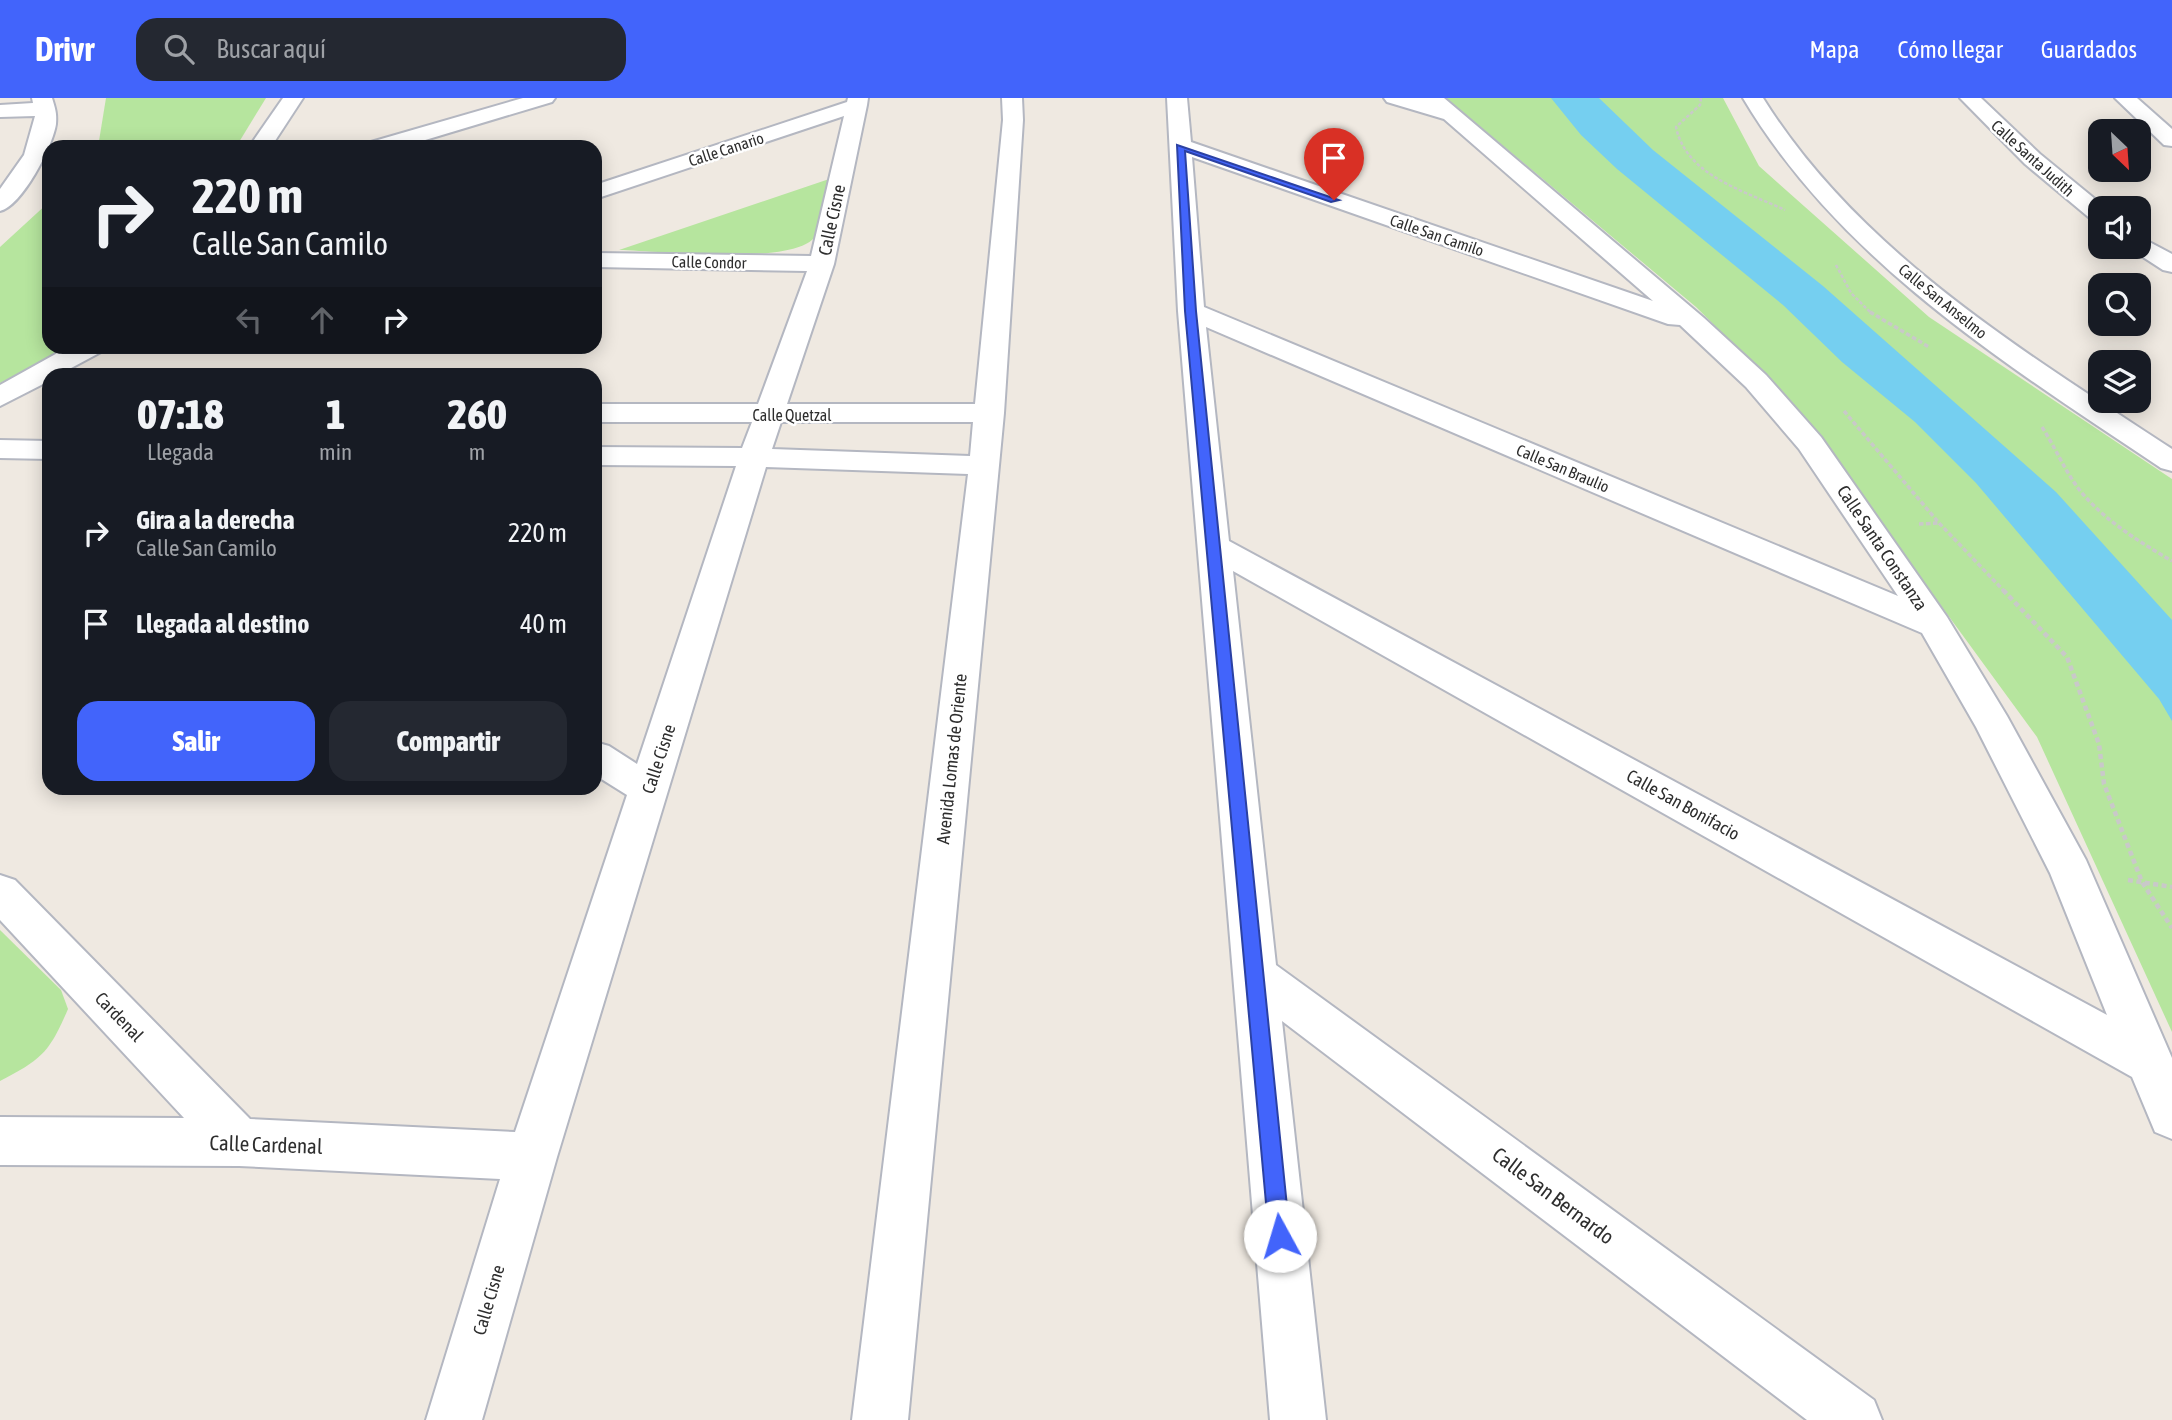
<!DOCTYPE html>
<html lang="es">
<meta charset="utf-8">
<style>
:root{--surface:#171b24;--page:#242831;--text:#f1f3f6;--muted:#9ea1a6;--accent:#4264fb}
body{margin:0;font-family:"Asap Condensed",sans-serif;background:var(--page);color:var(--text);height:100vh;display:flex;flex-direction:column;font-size:26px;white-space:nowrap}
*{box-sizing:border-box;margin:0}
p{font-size:23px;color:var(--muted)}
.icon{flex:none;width:38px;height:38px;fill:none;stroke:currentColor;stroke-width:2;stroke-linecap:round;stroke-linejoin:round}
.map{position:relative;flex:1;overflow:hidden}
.panel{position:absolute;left:42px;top:270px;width:560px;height:427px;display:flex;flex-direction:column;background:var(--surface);border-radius:21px;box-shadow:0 4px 18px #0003}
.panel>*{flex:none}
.top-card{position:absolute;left:42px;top:42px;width:560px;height:214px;border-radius:21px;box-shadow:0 4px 18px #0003;background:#171b24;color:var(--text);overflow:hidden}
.needle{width:46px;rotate:155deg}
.controls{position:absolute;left:2088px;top:21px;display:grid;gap:14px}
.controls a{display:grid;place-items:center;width:63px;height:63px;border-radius:14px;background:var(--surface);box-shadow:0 4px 18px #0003;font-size:35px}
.pin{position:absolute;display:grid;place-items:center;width:60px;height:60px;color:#fff;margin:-72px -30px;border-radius:50% 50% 50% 0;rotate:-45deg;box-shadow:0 0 7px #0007}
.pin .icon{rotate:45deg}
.me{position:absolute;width:77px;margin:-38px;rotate:354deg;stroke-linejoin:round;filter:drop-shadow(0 0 5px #0008)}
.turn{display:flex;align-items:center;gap:24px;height:147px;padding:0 35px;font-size:32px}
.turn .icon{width:91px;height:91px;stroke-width:2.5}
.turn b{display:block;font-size:49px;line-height:60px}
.lanes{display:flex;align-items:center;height:66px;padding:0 35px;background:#0003;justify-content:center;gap:35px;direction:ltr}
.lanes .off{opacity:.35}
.eta{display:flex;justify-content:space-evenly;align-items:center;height:119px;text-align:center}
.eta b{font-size:42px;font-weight:800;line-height:49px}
.primary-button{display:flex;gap:14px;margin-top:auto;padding:14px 35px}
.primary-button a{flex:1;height:80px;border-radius:21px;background:var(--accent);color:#fff;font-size:28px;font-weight:800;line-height:80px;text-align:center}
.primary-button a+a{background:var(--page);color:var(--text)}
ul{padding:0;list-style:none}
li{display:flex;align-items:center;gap:21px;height:91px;padding:0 35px}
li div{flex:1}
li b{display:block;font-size:26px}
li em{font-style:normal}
header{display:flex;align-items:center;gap:42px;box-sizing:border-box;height:98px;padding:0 35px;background:var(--accent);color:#fff}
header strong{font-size:33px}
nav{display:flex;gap:38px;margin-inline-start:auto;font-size:24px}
.search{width:490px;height:63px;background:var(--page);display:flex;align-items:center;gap:18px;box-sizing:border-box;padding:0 24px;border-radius:21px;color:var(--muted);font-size:26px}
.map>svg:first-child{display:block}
</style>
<header>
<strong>Drivr</strong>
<div class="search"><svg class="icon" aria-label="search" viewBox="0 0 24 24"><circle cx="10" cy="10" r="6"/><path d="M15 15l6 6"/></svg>Buscar aquí</div>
<nav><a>Mapa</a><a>Cómo llegar</a><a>Guardados</a></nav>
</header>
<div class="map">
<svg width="2172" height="1322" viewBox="0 0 2172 1322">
<rect width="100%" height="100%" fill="#efe9e1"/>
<g fill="#b6e59e">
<path d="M 106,0 L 266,0 L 236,49 L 98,49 Z"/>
<path d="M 1446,0 L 1723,0 L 1759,68 L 1929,219 L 2172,381 L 2172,934 L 2037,639 L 1793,305 L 1696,209 Z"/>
<path d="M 841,77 C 834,96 827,127 813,141 C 788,167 659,153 619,152 Z"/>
<path d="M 49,104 L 49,248 L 75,249 L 0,285 L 0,149 Z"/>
<path d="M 0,832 L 61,892 L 68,911 C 49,955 42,961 0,983 Z"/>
</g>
<path fill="#75cff0" d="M 1551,0 L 1599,0 L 1653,52 L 1823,188 L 2056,394 L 2172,522 L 2172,623 L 2159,601 L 1976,385 L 1915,324 L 1842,264 L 1783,207 L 1617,71 L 1581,37 Z"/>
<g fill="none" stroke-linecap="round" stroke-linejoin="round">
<g stroke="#b4b7c1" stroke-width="4">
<g id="street">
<path d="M 32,0 L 52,0 C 55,10 57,15 56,26 C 53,48 22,108 0,113 L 0,91 L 24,57 L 35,18 L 0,19 L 0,7 L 33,5 Z"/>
<path d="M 283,0 L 303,0 L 271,49 L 249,49 Z"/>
<path d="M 523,0 L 555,0 L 552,4 L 402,49 L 368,49 L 371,44 Z"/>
<path d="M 848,0 L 868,0 L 867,7 L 834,166 L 787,306 L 975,306 L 1003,22 L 1002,0 L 1022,0 L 1023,22 L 1004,315 L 908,1322 L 852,1322 L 968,376 L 766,369 L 557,1059 L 482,1322 L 426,1322 L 500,1081 L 239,1068 L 0,1067 L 0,1019 L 184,1020 L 0,822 L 0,777 L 15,782 L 250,1021 L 515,1034 L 627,697 L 595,677 L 595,644 L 609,648 L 637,666 L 736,368 L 595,367 L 595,349 L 742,350 L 752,324 L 595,324 L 595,306 L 758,306 L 807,173 L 595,169 L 595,155 L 811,158 L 844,18 L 595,101 L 595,87 L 847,4 ZM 781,324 L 973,324 L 970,358 L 772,351 Z"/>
<path d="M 1167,0 L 1187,0 L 1191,44 L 1653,203 L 1444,21 L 1387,4 L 1384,0 L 1444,0 L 1704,220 L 1766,277 L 1821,339 L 1947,519 L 2007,618 L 2086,762 L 2172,960 L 2172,1041 L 2155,1034 L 2132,979 L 1233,473 L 1276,867 L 1874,1302 L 1882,1322 L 1807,1322 L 1282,923 L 1326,1322 L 1270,1322 L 1178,213 ZM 1192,59 L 1668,226 L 1680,227 L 1746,289 L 1799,351 L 1898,498 L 1204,209 ZM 1206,229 L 1922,535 L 1976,629 L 2050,775 L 2107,917 L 1229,443 Z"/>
<path d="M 1743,0 L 1763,0 C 1859,154 2023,253 2172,351 L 2172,373 L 2161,370 C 2007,267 1840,163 1743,0 Z"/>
<path d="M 1960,0 L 1981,0 L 2040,56 L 2106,110 L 2100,110 L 2100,124 L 2092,122 L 2025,66 Z"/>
<path d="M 2138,138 L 2172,156 L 2172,174 L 2163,172 L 2129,150 L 2138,149 Z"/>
<path d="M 70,248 L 104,248 L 101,254 L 60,276 L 49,276 L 49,283 L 0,308 L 0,287 Z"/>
<path d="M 0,342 L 49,343 L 49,361 L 0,360 Z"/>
</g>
</g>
<g stroke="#b4b7c1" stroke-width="4">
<path id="secondary" d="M 2115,0 L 2137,0 L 2172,31 L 2172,48 L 2164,47 Z"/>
</g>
<g stroke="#c9c9c9" stroke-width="2.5" stroke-dasharray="3.5 2" stroke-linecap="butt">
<path d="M 1701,0 L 1700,7 L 1676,29 C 1686,78 1745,93 1785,112"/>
<path d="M 1836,167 L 1851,195 L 1872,216"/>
</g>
<g stroke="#c9c9c9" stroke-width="3.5" stroke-dasharray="4.5 2.5" stroke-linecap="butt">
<path d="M 1870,214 L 1929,249"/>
<path d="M 1844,313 L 1939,425 L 2005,494"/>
<path d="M 2042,329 C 2055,349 2064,371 2078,390 C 2102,421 2138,443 2172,463"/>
<path d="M 1919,426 L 1938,425"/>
</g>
<g stroke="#c9c9c9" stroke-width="4.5" stroke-dasharray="5 3.5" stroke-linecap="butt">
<path d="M 2003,492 L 2067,559 L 2099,646 L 2104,686 L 2142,784 L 2172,830"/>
<path d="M 2128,782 L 2172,789"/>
</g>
<use href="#street" fill="#fff" fill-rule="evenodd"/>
<use href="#secondary" fill="#fff" fill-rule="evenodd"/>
</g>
<path fill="#4264fb" stroke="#2b41a3" stroke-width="2" d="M 1177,47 L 1339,102 L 1331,104 L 1185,53 L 1196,213 L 1290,1138 L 1287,1145 L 1280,1149 L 1272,1145 L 1269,1138 L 1185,213 Z"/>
<g text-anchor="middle" stroke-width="5" stroke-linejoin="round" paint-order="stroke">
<g font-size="16" fill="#2e2e2e" stroke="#fff">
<text transform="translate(726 51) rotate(-18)" y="6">Calle Canario</text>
<text transform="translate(2033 60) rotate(42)" y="6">Calle Santa Judith</text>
<text transform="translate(1437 137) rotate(19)" y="6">Calle San Camilo</text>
<text transform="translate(709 164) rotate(1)" y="6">Calle Condor</text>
<text transform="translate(1943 203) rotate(39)" y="6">Calle San Anselmo</text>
<text x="792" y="323">Calle Quetzal</text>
<text transform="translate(1563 370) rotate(23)" y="6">Calle San Braulio</text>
</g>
<g font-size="18" fill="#2e2e2e" stroke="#fff">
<text transform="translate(832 122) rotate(-78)" y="6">Calle Cisne</text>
<text transform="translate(1882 450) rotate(56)" y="6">Calle Santa Constanza</text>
<text transform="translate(659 661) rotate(-72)" y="6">Calle Cisne</text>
<text transform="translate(952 661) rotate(-84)" y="6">Avenida Lomas de Oriente</text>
<text transform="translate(1683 707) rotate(29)" y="6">Calle San Bonifacio</text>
<text transform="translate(119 919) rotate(46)" y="6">Cardenal</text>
<text transform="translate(489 1202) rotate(-74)" y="6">Calle Cisne</text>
</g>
<g font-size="21" fill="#2e2e2e" stroke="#fff">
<text transform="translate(266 1047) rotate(2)" y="7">Calle Cardenal</text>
<text transform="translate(1553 1098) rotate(37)" y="7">Calle San Bernardo</text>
</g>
</g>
</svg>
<div class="controls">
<a><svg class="needle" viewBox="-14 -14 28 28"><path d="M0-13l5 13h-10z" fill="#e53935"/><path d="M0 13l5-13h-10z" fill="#9ea1a6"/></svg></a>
<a><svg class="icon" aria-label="sound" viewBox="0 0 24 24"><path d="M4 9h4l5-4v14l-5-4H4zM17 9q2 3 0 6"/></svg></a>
<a><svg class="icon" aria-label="search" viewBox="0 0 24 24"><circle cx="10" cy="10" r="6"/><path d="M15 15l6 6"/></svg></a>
<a><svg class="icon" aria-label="layers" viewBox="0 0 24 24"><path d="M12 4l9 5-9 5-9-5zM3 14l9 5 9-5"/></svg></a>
</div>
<div class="pin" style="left:1334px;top:102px;background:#d93025"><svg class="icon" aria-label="arrive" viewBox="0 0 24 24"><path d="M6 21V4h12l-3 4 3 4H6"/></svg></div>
<svg class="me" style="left:1280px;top:1138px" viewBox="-20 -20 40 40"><circle r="19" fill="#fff"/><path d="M0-13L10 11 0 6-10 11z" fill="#4264fb"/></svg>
<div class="top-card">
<div class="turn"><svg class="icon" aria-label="right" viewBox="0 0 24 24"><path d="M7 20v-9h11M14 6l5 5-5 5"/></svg><div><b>220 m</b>Calle San Camilo</div></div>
<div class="lanes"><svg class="icon off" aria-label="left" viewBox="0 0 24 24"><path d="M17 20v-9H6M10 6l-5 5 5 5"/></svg><svg class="icon off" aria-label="ahead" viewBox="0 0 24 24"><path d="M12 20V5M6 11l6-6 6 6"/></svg><svg class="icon" aria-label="right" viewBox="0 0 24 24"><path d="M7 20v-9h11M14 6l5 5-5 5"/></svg></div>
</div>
<section class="panel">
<div class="eta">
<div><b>07:18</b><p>Llegada</p></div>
<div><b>1</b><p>min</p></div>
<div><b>260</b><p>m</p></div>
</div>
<ul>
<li><svg class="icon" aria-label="right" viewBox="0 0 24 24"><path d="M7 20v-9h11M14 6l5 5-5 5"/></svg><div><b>Gira a la derecha</b><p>Calle San Camilo</p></div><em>220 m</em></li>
<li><svg class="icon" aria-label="arrive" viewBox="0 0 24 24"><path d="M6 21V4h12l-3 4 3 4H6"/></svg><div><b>Llegada al destino</b></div><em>40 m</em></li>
</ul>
<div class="primary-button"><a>Salir</a><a>Compartir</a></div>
</section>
</div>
